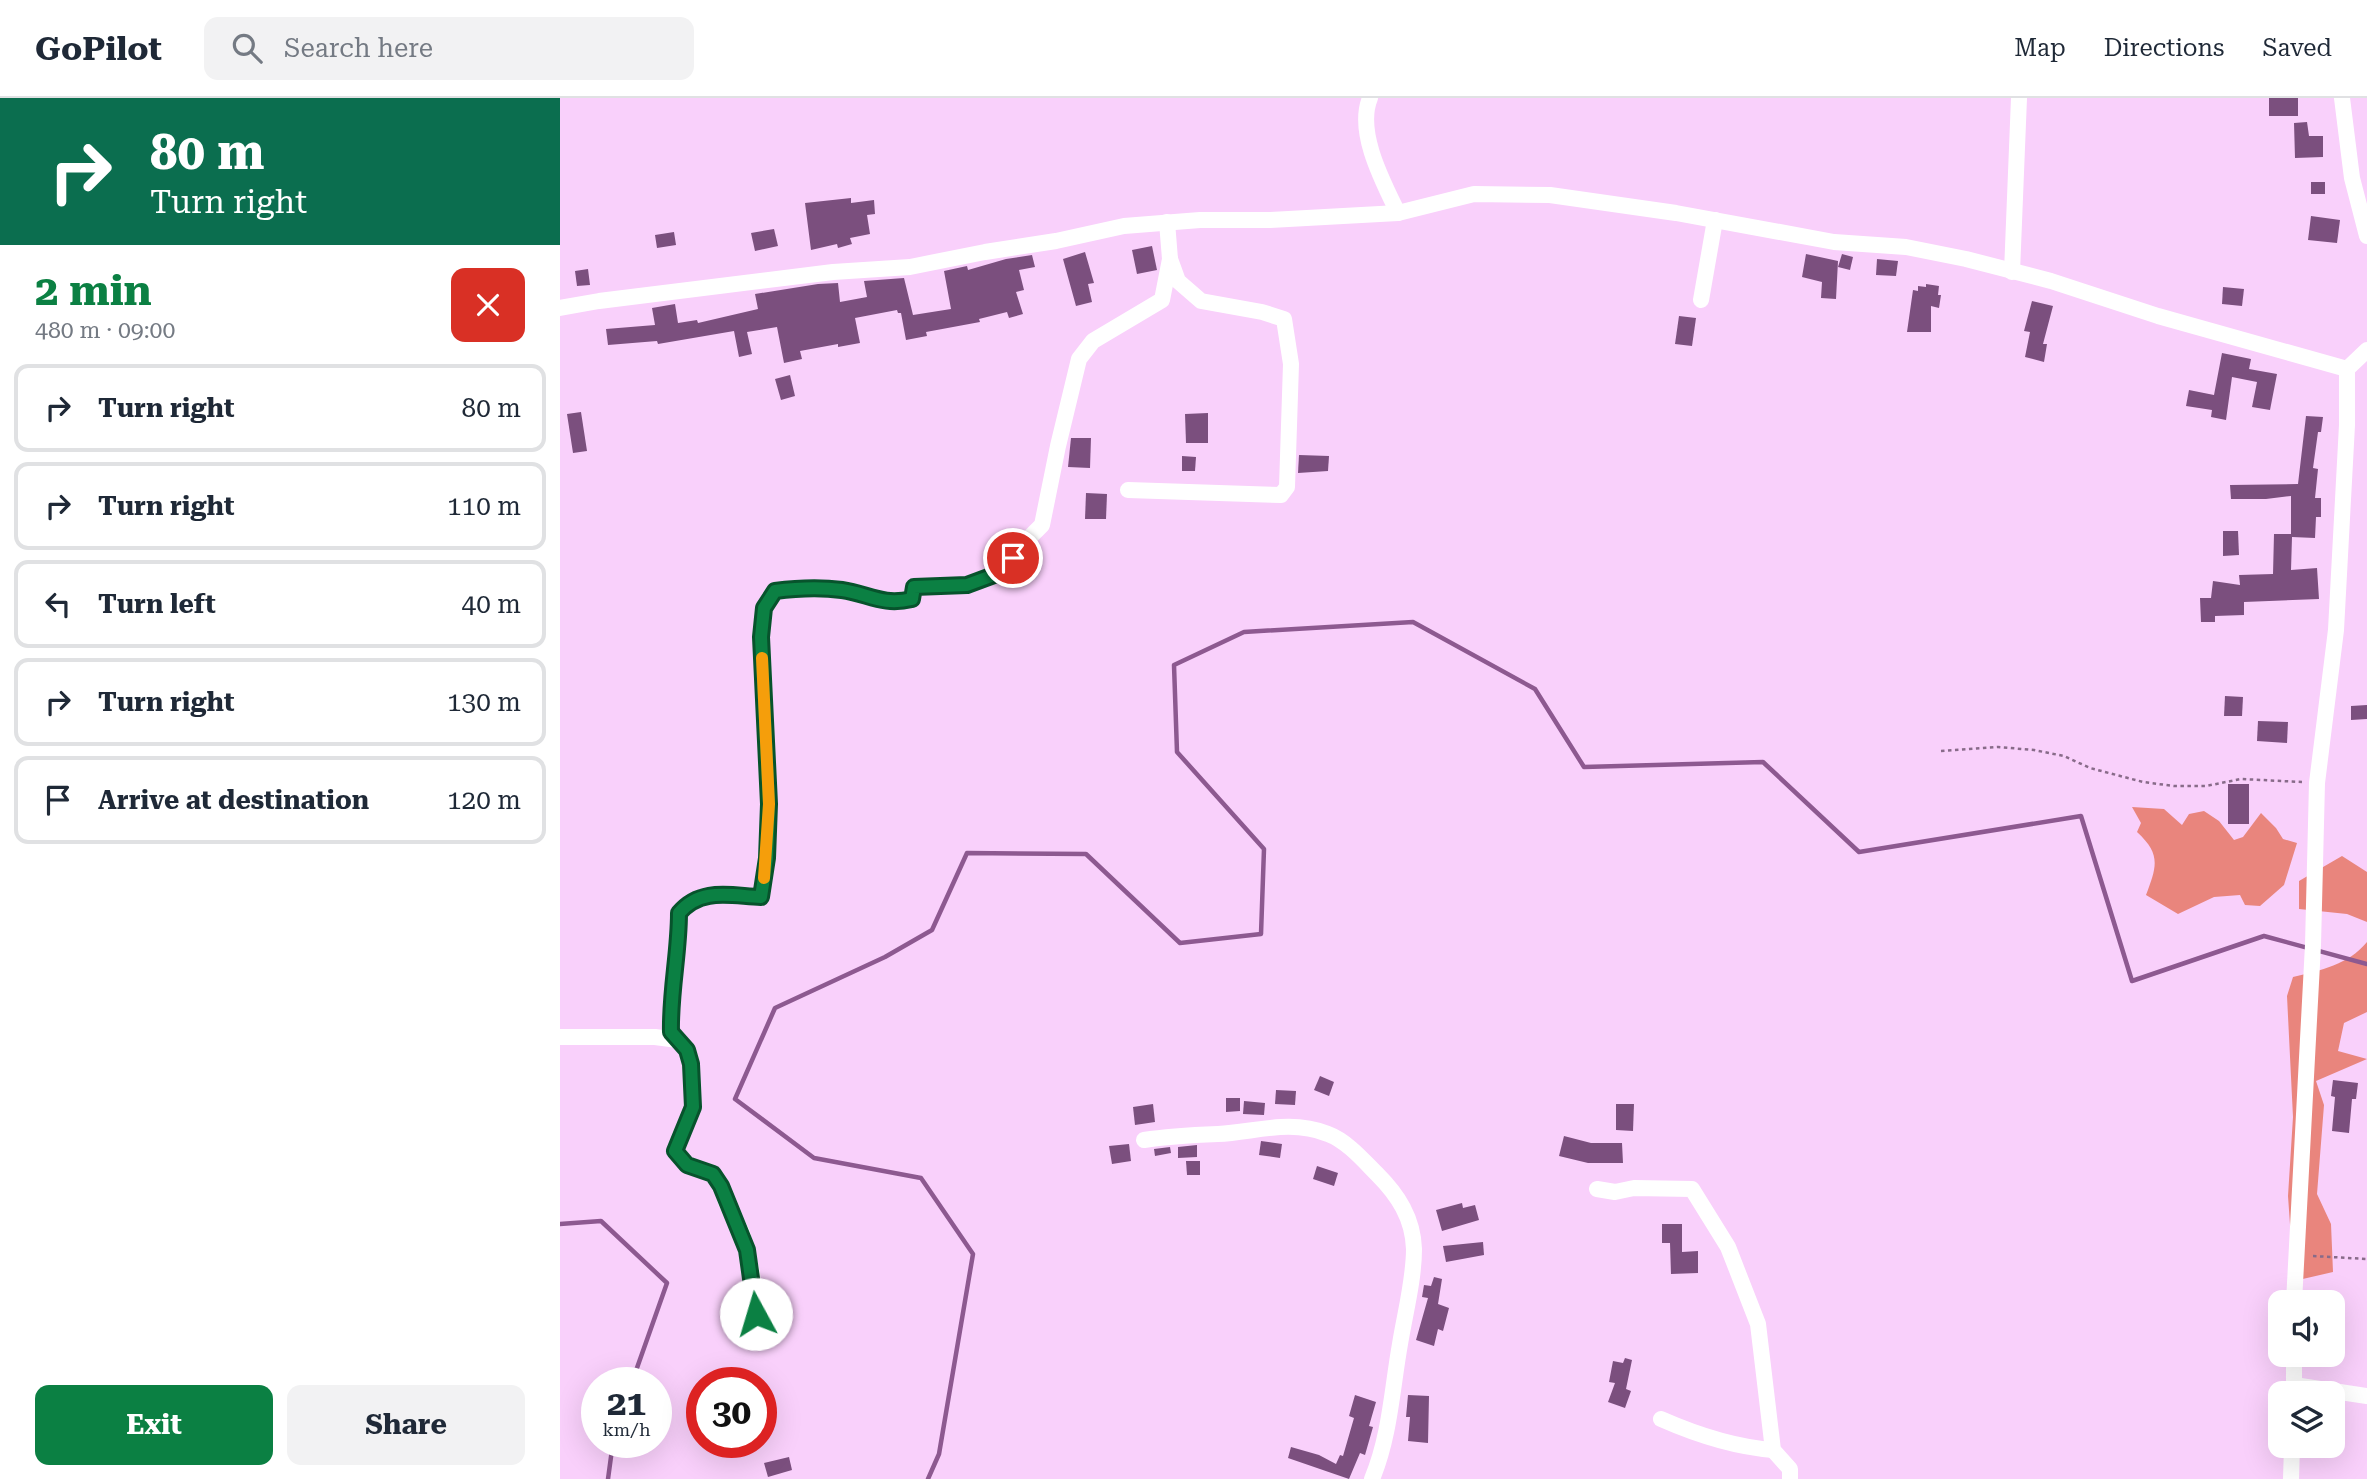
<!DOCTYPE html>
<meta charset="utf-8">
<style>
:root{--surface:#fff;--page:#f2f2f3;--text:#1f2937;--muted:#747a83;--line:#e0e1e3;--accent:#0b8043}
body{margin:0;font-family:"Roboto Serif",serif;background:var(--page);color:var(--text);height:100vh;display:flex;flex-direction:column;font-size:26px;white-space:nowrap}
*{box-sizing:border-box;margin:0}
p{font-size:23px;color:var(--muted)}
.icon{flex:none;width:38px;height:38px;fill:none;stroke:currentColor;stroke-width:2;stroke-linecap:round;stroke-linejoin:round}
.map{position:relative;flex:1;overflow:hidden}
.side{display:flex;flex-direction:column;background:var(--surface);width:560px}
.side>*{flex:none}
.top-card{background:#0b6e4f;color:#fff;overflow:hidden}
.buttons{position:absolute;left:1708px;top:1192px;display:grid;gap:14px}
.buttons a{display:grid;place-items:center;width:77px;height:77px;border-radius:14px;background:var(--surface);box-shadow:0 7px 28px #0002;font-size:35px}
.speed{position:absolute;left:21px;top:1269px;display:flex;gap:14px;font-size:35px;font-weight:700;text-align:center}
.speed>*{display:grid;place-content:center;width:91px;height:91px;border-radius:50%;background:var(--surface);box-shadow:0 7px 28px #0002;line-height:1}
.speed small{font-size:18px;font-weight:400}
.speed .limit{border:10px solid #d22;background:#fff;color:#111}
.pin{position:absolute;display:grid;place-items:center;width:60px;height:60px;color:#fff;margin:-30px;border:4px solid #fff;border-radius:50%;box-shadow:0 2px 7px #0007}
.me{position:absolute;width:77px;margin:-38px;rotate:354deg;stroke-linejoin:round;filter:drop-shadow(0 0 5px #0008)}
.turn{display:flex;align-items:center;gap:24px;height:147px;padding:0 35px;font-size:32px}
.turn .icon{width:91px;height:91px;stroke-width:2.5}
.turn b{display:block;font-size:49px;line-height:60px}
.round{display:grid;place-items:center;flex:none;width:74px;height:74px;border-radius:14px;background:var(--page)}
.overview{display:flex;align-items:center;justify-content:space-between;height:119px;padding:0 35px}
h1{font-size:42px;font-weight:700;line-height:52px;color:var(--accent)}
.action{display:flex;gap:14px;margin-top:auto;padding:14px 35px}
.action a{flex:1;height:80px;border-radius:14px;background:var(--accent);color:#fff;font-size:28px;font-weight:700;line-height:80px;text-align:center}
.action a+a{background:var(--page);color:var(--text)}
ul{padding:0;list-style:none}
li{display:flex;align-items:center;gap:21px;height:88px;margin:0 14px 10px;padding:0 21px;border:4px solid var(--line);border-radius:14px}
li div{flex:1}
li b{display:block;font-size:26px}
li em{font-style:normal}
header{display:flex;align-items:center;gap:42px;box-sizing:border-box;height:98px;padding:0 35px;background:var(--surface);border-bottom:2px solid var(--line)}
header strong{font-size:33px}
nav{display:flex;gap:38px;margin-inline-start:auto;font-size:24px}
.search{width:490px;height:63px;background:var(--page);display:flex;align-items:center;gap:18px;box-sizing:border-box;padding:0 24px;border-radius:14px;color:var(--muted);font-size:26px}
main{display:flex;flex:1;min-height:0}
.map>svg:first-child{display:block}
</style>
<header>
<strong>GoPilot</strong>
<div class="search"><svg class="icon" aria-label="search" viewBox="0 0 24 24"><circle cx="10" cy="10" r="6"/><path d="M15 15l6 6"/></svg>Search here</div>
<nav><a>Map</a><a>Directions</a><a>Saved</a></nav>
</header>
<main>
<section class="side">
<div class="top-card">
<div class="turn"><svg class="icon" aria-label="right" viewBox="0 0 24 24"><path d="M7 20v-9h11M14 6l5 5-5 5"/></svg><div><b>80 m</b>Turn right</div></div>
</div>
<div class="overview"><div><h1>2 min</h1><p>480 m · 09:00</p></div><a class="round" style="background:#d93025;color:#fff"><svg class="icon" aria-label="close" viewBox="0 0 24 24"><path d="M6 6l12 12M18 6L6 18"/></svg></a></div>
<ul>
<li><svg class="icon" aria-label="right" viewBox="0 0 24 24"><path d="M7 20v-9h11M14 6l5 5-5 5"/></svg><div><b>Turn right</b></div><em>80 m</em></li>
<li><svg class="icon" aria-label="right" viewBox="0 0 24 24"><path d="M7 20v-9h11M14 6l5 5-5 5"/></svg><div><b>Turn right</b></div><em>110 m</em></li>
<li><svg class="icon" aria-label="left" viewBox="0 0 24 24"><path d="M17 20v-9H6M10 6l-5 5 5 5"/></svg><div><b>Turn left</b></div><em>40 m</em></li>
<li><svg class="icon" aria-label="right" viewBox="0 0 24 24"><path d="M7 20v-9h11M14 6l5 5-5 5"/></svg><div><b>Turn right</b></div><em>130 m</em></li>
<li><svg class="icon" aria-label="arrive" viewBox="0 0 24 24"><path d="M6 21V4h12l-3 4 3 4H6"/></svg><div><b>Arrive at destination</b></div><em>120 m</em></li>
</ul>
<div class="action"><a>Exit</a><a>Share</a></div>
</section>
<div class="map">
<svg width="1807" height="1381" viewBox="0 0 1807 1381">
<rect width="100%" height="100%" fill="#f9d0fb"/>
<g fill="#e9857d">
<path d="M 1572,709 L 1604,711 L 1622,727 L 1629,716 L 1644,713 L 1659,723 L 1674,742 L 1683,739 L 1701,715 L 1716,730 L 1723,741 L 1737,745 L 1724,787 L 1700,808 L 1685,807 L 1680,797 L 1654,799 L 1618,816 L 1586,797 C 1597,768 1601,756 1577,734 L 1581,725 Z"/>
<path d="M 1782,758 L 1807,774 L 1807,824 L 1787,816 L 1739,811 L 1739,783 Z"/>
<path d="M 1807,844 L 1807,914 L 1784,925 L 1778,953 L 1807,961 L 1756,983 L 1764,1007 L 1757,1096 L 1771,1126 L 1773,1174 L 1734,1183 L 1728,1098 L 1733,1019 L 1727,898 L 1733,879 C 1761,872 1788,867 1807,844 Z"/>
</g>
<g fill="none" stroke-linecap="round" stroke-linejoin="round">
<g stroke="#8d5990" stroke-width="4.5">
<path d="M 0,1126 L 41,1123 L 107,1185 L 72,1284"/>
<path d="M 48,1381 L 53,1344"/>
<path d="M 368,1381 L 379,1356 L 413,1156 L 361,1080 L 254,1060 L 175,1001 L 215,910 L 325,859 L 372,832 L 407,755 L 526,756 L 620,845 L 701,836 L 704,751 L 617,654 L 614,567 L 684,534 L 853,524 L 975,591 L 1024,669 L 1203,664 L 1299,754 L 1521,718 L 1572,883 L 1704,838 L 1807,866"/>
</g>
</g>
<g fill="#7b4f7e">
<rect x="1709" y="0" width="29" height="18"/>
<path d="M 1747,24 L 1749,38 L 1763,38 L 1763,59 L 1735,60 L 1734,25 Z"/>
<rect x="1751" y="84" width="14" height="12"/>
<path d="M 291,100 L 291,105 L 314,102 L 315,116 L 307,117 L 310,136 L 290,140 L 292,146 L 278,150 L 277,146 L 251,152 L 245,105 Z"/>
<path d="M 1751,118 L 1780,122 L 1777,145 L 1748,142 Z"/>
<path d="M 214,131 L 218,148 L 195,153 L 191,135 Z"/>
<path d="M 114,134 L 116,147 L 97,150 L 95,137 Z"/>
<path d="M 592,148 L 597,172 L 577,176 L 572,152 Z"/>
<path d="M 525,154 L 534,185 L 528,186 L 532,204 L 516,208 L 503,161 Z"/>
<path d="M 1246,156 L 1278,163 L 1276,201 L 1261,200 L 1262,184 L 1242,179 Z"/>
<path d="M 1282,156 L 1293,159 L 1290,172 L 1278,169 Z"/>
<path d="M 472,157 L 475,169 L 459,172 L 464,192 L 456,194 L 463,216 L 449,220 L 447,214 L 419,221 L 420,224 L 366,234 L 367,238 L 346,242 L 341,215 L 338,215 L 337,212 L 295,220 L 300,245 L 278,249 L 278,246 L 240,253 L 242,261 L 224,265 L 217,229 L 187,234 L 192,256 L 179,259 L 174,233 L 98,246 L 97,243 L 48,247 L 46,231 L 95,227 L 92,210 L 115,206 L 118,225 L 137,222 L 138,225 L 198,211 L 195,196 L 258,186 L 278,185 L 280,204 L 307,199 L 304,183 L 344,180 L 353,217 L 391,211 L 384,173 L 407,168 L 408,172 L 446,161 Z"/>
<path d="M 1317,161 L 1338,163 L 1336,178 L 1316,177 Z"/>
<path d="M 28,171 L 30,187 L 17,188 L 15,173 Z"/>
<path d="M 1366,186 L 1379,188 L 1378,197 L 1381,197 L 1379,210 L 1371,208 L 1371,234 L 1347,234 L 1353,192 L 1358,193 L 1358,188 L 1366,189 Z"/>
<path d="M 1663,189 L 1684,191 L 1682,208 L 1662,206 Z"/>
<path d="M 1472,203 L 1493,208 L 1483,246 L 1487,246 L 1484,264 L 1465,259 L 1470,234 L 1464,233 Z"/>
<path d="M 1119,218 L 1136,220 L 1132,248 L 1115,246 Z"/>
<path d="M 1662,255 L 1691,261 L 1689,271 L 1717,276 L 1710,312 L 1692,309 L 1697,284 L 1672,279 L 1666,322 L 1651,319 L 1652,312 L 1626,308 L 1629,292 L 1654,297 Z"/>
<path d="M 230,277 L 235,298 L 221,302 L 215,281 Z"/>
<path d="M 21,314 L 27,353 L 13,355 L 7,316 Z"/>
<path d="M 648,315 L 648,345 L 626,345 L 625,316 Z"/>
<path d="M 1746,318 L 1763,319 L 1761,334 L 1758,334 L 1753,370 L 1758,371 L 1755,400 L 1761,400 L 1761,419 L 1756,419 L 1755,440 L 1732,439 L 1731,472 L 1757,470 L 1759,501 L 1684,504 L 1684,517 L 1655,518 L 1655,524 L 1641,524 L 1640,500 L 1651,500 L 1653,483 L 1680,487 L 1679,477 L 1713,476 L 1714,436 L 1731,436 L 1731,398 L 1706,401 L 1671,401 L 1670,387 L 1738,386 Z"/>
<path d="M 511,340 L 531,340 L 530,370 L 508,369 Z"/>
<path d="M 739,357 L 769,358 L 768,373 L 738,375 Z"/>
<path d="M 622,358 L 636,359 L 635,373 L 622,373 Z"/>
<path d="M 526,395 L 547,396 L 546,421 L 525,421 Z"/>
<path d="M 1663,433 L 1678,433 L 1679,457 L 1663,458 Z"/>
<path d="M 1665,598 L 1683,599 L 1682,618 L 1664,618 Z"/>
<path d="M 1807,607 L 1807,621 L 1791,622 L 1791,608 Z"/>
<path d="M 1698,623 L 1728,624 L 1727,645 L 1697,643 Z"/>
<rect x="1668" y="686" width="21" height="40"/>
<path d="M 760,978 L 774,984 L 769,998 L 754,992 Z"/>
<path d="M 1773,982 L 1798,985 L 1796,1001 L 1792,1001 L 1789,1035 L 1772,1033 L 1775,999 L 1771,998 Z"/>
<path d="M 716,992 L 736,993 L 735,1007 L 715,1006 Z"/>
<path d="M 666,1000 L 680,1000 L 680,1013 L 666,1014 Z"/>
<path d="M 684,1003 L 705,1005 L 704,1017 L 683,1016 Z"/>
<path d="M 593,1006 L 595,1024 L 575,1027 L 573,1009 Z"/>
<path d="M 1056,1006 L 1074,1006 L 1073,1033 L 1056,1032 Z"/>
<path d="M 1004,1038 L 1031,1045 L 1062,1045 L 1063,1065 L 1028,1065 L 999,1058 Z"/>
<path d="M 701,1043 L 722,1046 L 720,1060 L 699,1057 Z"/>
<path d="M 569,1046 L 571,1063 L 552,1066 L 549,1048 Z"/>
<path d="M 637,1047 L 637,1059 L 618,1060 L 618,1049 Z"/>
<path d="M 610,1049 L 611,1055 L 595,1058 L 594,1051 Z"/>
<path d="M 626,1063 L 640,1063 L 640,1077 L 627,1077 Z"/>
<path d="M 757,1068 L 778,1075 L 774,1088 L 753,1081 Z"/>
<path d="M 902,1105 L 903,1110 L 915,1107 L 919,1122 L 882,1133 L 876,1112 Z"/>
<path d="M 1102,1126 L 1122,1126 L 1122,1154 L 1138,1153 L 1138,1175 L 1111,1176 L 1110,1145 L 1102,1145 Z"/>
<path d="M 923,1144 L 924,1157 L 886,1164 L 883,1148 Z"/>
<path d="M 874,1179 L 882,1181 L 878,1206 L 889,1210 L 883,1233 L 878,1231 L 874,1248 L 856,1242 L 868,1200 L 862,1199 L 864,1187 L 871,1188 Z"/>
<path d="M 1065,1260 L 1072,1262 L 1066,1291 L 1071,1293 L 1065,1310 L 1048,1304 L 1055,1285 L 1049,1284 L 1053,1263 L 1063,1265 Z"/>
<path d="M 795,1297 L 816,1304 L 809,1328 L 813,1329 L 805,1357 L 800,1355 L 789,1381 L 728,1360 L 731,1349 L 759,1357 L 776,1366 L 780,1357 L 783,1358 L 794,1320 L 789,1318 Z"/>
<path d="M 848,1297 L 869,1298 L 868,1345 L 848,1343 L 850,1319 L 846,1319 Z"/>
<path d="M 229,1359 L 232,1372 L 208,1379 L 204,1365 Z"/>
</g>
<g fill="none" stroke-linecap="round" stroke-linejoin="round">
<g stroke="#886b89" stroke-width="2.5" stroke-dasharray="3.5 3.5" stroke-linecap="butt">
<path d="M 1381,653 L 1438,649 L 1474,652 L 1504,658 L 1530,670 L 1583,684 L 1614,688 L 1646,688 L 1681,681 L 1742,684"/>
<path d="M 1753,1158 L 1807,1161"/>
</g>
<g stroke="#fff" stroke-width="16">
<path d="M 810,0 C 796,34 823,84 838,115"/>
<path d="M 1782,0 L 1792,80 L 1807,138"/>
<path d="M 1452,174 L 1459,0"/>
<path d="M 1141,202 L 1155,122"/>
<path d="M 0,210 L 39,203 L 273,174 L 350,169 L 425,154 L 496,143 L 564,128 L 640,122 L 710,122 L 838,115 L 914,96 L 990,97 L 1116,115 L 1274,144 L 1346,149 L 1406,161 L 1491,183 L 1598,218 L 1787,271 L 1807,252"/>
<path d="M 568,392 L 721,397 L 727,389 L 731,266 L 724,221 L 702,214 L 641,203 L 618,183 L 610,161 L 607,124"/>
<path d="M 0,939 L 95,939 L 118,942"/>
<path d="M 584,1042 C 609,1038 632,1037 658,1036 C 696,1034 730,1021 768,1036 C 787,1043 804,1063 817,1076 C 838,1097 853,1120 854,1151 C 854,1182 845,1215 840,1246 C 832,1291 830,1338 812,1381"/>
<path d="M 1037,1091 L 1055,1094 L 1074,1090 L 1132,1091 L 1168,1149 L 1198,1226 L 1213,1352 L 1230,1371 L 1230,1381"/>
<path d="M 1734,1204 L 1753,847 L 1757,685 L 1776,532 L 1787,327 L 1787,271"/>
<path d="M 199,1241 L 192,1175 L 182,1135 L 166,1104 L 161,1088 L 153,1076 L 127,1067 L 115,1053 L 133,1009 L 131,966 L 127,952 L 111,934 C 110,894 119,855 119,815 C 141,789 171,798 201,799 L 207,760 L 209,706 L 201,539 L 204,510 L 215,493 C 238,490 259,489 282,492 C 309,496 322,508 352,501 L 354,489 L 407,487 L 442,474 L 464,445 L 482,427 L 498,348 L 519,261 L 533,243 L 602,202 L 610,161"/>
<path d="M 1734,1287 L 1807,1298"/>
<path d="M 1734,1295 L 1734,1256"/>
<path d="M 1101,1321 C 1135,1336 1175,1349 1213,1352"/>
<path d="M 1731,1381 L 1732,1348"/>
</g>
</g>
<g fill="none" stroke-linecap="round" stroke-linejoin="round">
<g stroke="#07532c" stroke-width="18">
<path id="route" d="M 196,1216 L 187,1152 L 161,1088 L 153,1076 L 127,1067 L 115,1053 L 133,1009 L 131,966 L 127,952 L 111,934 C 110,894 119,855 119,815 C 141,789 171,798 201,799 L 207,760 L 209,706 L 201,539 L 204,510 L 215,493 C 238,490 259,489 282,492 C 309,496 322,508 352,501 L 354,489 L 407,487 L 442,474 L 453,460"/>
</g>
<use href="#route" stroke="#0b8043" stroke-width="12"/>
<path stroke="#f59e0b" stroke-width="12" d="M 202,560 L 209,706 L 204,780"/>
</g>
</svg>
<div class="buttons">
<a><svg class="icon" aria-label="sound" viewBox="0 0 24 24"><path d="M4 9h4l5-4v14l-5-4H4zM17 9q2 3 0 6"/></svg></a>
<a><svg class="icon" aria-label="layers" viewBox="0 0 24 24"><path d="M12 4l9 5-9 5-9-5zM3 14l9 5 9-5"/></svg></a>
</div>
<div class="speed"><div>21<small>km/h</small></div><div class="limit">30</div></div>
<div class="pin" style="left:453px;top:460px;background:#d93025"><svg class="icon" aria-label="arrive" viewBox="0 0 24 24"><path d="M6 21V4h12l-3 4 3 4H6"/></svg></div>
<svg class="me" style="left:196px;top:1216px" viewBox="-20 -20 40 40"><circle r="19" fill="#fff"/><path d="M0-13L10 11 0 6-10 11z" fill="#0b8043"/></svg>
</div>
</main>
